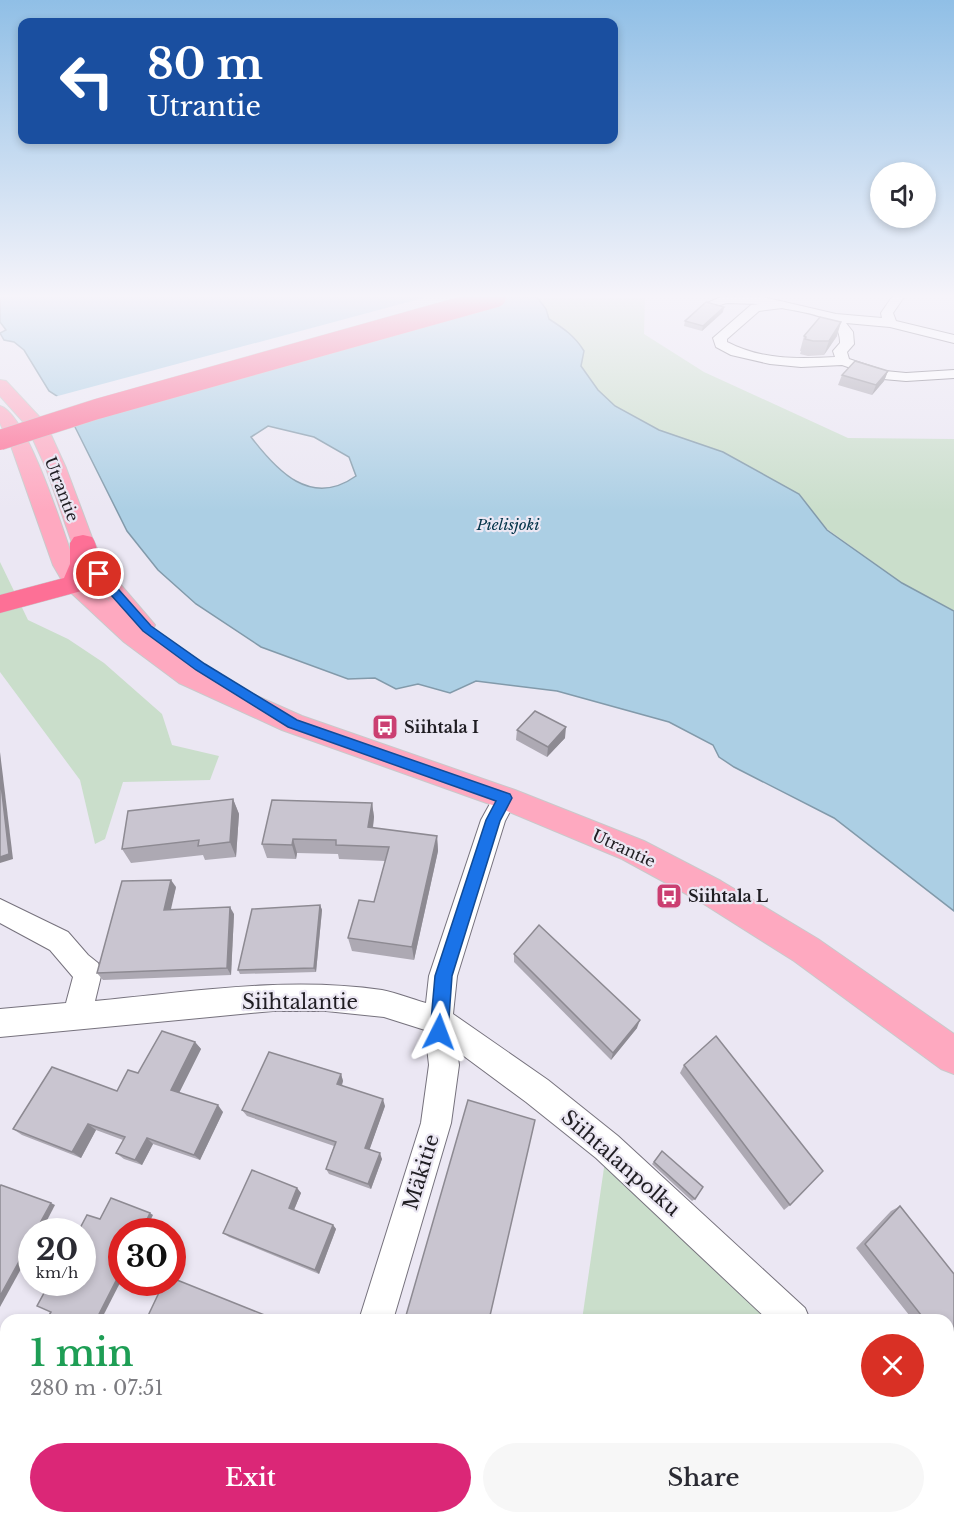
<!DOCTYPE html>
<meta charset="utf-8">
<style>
:root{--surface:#fff;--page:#f7f7f7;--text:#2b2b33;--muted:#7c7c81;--accent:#db2777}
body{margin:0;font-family:"Libre Baskerville",serif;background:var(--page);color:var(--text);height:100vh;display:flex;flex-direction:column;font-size:22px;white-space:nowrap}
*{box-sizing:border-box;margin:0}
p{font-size:20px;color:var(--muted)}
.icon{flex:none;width:33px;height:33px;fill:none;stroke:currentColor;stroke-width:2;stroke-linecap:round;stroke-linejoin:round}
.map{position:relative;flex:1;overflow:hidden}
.drawer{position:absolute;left:0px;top:1314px;width:954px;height:210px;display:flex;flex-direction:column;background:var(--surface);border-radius:18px 18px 0 0;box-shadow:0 3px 9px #0003}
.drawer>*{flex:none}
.guide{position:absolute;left:18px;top:18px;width:600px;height:126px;border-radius:12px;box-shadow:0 3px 9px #0003;background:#1a4fa0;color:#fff;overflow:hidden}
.buttons{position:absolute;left:870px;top:162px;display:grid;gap:12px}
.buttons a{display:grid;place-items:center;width:66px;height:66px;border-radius:50%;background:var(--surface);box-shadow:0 3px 9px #0003;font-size:30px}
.speed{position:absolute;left:18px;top:1218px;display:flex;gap:12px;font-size:30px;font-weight:700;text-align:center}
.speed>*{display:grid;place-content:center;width:78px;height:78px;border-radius:50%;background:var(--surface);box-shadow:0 3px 9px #0003;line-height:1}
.speed small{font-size:15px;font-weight:400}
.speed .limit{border:9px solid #d22;background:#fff;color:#111}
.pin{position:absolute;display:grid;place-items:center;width:51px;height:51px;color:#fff;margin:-26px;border:3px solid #fff;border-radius:50%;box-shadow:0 2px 6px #0007}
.me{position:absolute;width:66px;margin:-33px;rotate:3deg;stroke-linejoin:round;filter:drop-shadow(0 0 4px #0008)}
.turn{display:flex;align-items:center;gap:21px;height:126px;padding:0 30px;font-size:27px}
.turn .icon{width:78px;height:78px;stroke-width:2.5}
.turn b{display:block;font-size:42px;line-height:51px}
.round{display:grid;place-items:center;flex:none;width:63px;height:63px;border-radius:32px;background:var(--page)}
.headline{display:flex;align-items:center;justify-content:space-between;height:102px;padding:0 30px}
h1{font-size:36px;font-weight:600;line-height:45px;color:#1e9e55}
.cta{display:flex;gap:12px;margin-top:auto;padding:12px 30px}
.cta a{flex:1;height:69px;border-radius:36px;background:var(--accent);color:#fff;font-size:24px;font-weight:600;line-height:69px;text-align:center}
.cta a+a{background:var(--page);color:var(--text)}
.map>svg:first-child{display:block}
</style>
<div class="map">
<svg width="954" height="1524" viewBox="0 0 954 1524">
<rect width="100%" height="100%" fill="#ebe7f3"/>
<g fill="#cadecb">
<path d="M 537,297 L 645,297 L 644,334 L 704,372 L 848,438 L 954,439 L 954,611 L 902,583 L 827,529 L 799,494 L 723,452 L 659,430 L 615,406 L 598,390 L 581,366 L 584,351 L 564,328 L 549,319 L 546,309 Z"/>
<path d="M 0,562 L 28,620 L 68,639 L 104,663 L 162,714 L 172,745 L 219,756 L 210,780 L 123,782 L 105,839 L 95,844 L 80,780 L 0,672 Z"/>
<path d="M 607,1147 L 793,1320 L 582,1320 Z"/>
<path d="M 948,1482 L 954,1488 L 954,1524 L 552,1524 L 553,1518 L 948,1518 Z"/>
</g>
<path fill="#accfe4" stroke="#829aaa" stroke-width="1.5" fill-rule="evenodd" d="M 0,297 L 537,297 L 546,309 L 549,319 C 563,328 575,336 584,351 L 581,366 L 598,390 L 615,406 L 659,430 L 723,452 L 799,494 L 827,530 L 902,583 L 954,611 L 954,911 L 834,818 L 734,767 L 719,757 L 713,745 L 669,722 L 557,691 L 476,681 L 450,693 L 418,684 L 396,689 L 375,678 L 348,679 L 261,647 L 196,604 L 158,570 L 127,531 L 71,419 L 57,396 L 49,391 L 24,350 L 14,342 L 4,340 L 0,333 L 6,330 L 0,322 ZM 268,426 L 314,437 L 349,457 L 356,476 C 311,508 277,471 251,437 Z"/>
<path fill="#ebe7f3" d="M 427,297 L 475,297 L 63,411 L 54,397 Z"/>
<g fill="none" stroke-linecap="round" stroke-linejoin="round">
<g stroke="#76727d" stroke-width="2">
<g id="minor">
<path d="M 721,297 L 763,297 L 836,314 L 882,318 L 881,313 L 892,297 L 904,297 L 893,313 L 896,321 L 954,335 L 954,343 L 890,327 L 846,323 L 853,332 L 854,344 L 847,352 L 849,359 L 885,371 L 906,373 L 954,370 L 954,378 L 906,381 L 883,379 L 842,365 L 801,367 L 770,364 L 731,355 L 716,347 L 713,338 L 751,305 L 759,304 L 727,303 L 713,307 L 707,303 ZM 782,308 C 804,313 841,314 840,343 L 833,351 L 835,357 C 798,359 761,360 727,342 L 727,339 L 759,311 Z"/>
<path d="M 505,789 L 513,791 L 517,798 L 505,821 L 457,976 L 453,1014 L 548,1080 L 618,1136 L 805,1308 L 810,1320 L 768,1320 L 596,1158 L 526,1102 L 457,1051 L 459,1065 L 451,1123 L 393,1320 L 359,1320 L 421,1123 L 429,1065 L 425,1030 L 384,1017 L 326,1011 L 273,1011 L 0,1037 L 0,1009 L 66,1003 L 73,977 L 50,950 L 0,923 L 0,899 L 68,932 L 88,955 L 98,963 L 102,972 L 95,1001 C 190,992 287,976 382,990 C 397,993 412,999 426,1003 L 429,976 L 481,820 L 497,791 Z"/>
<path d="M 948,1463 L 954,1465 L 954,1507 L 948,1505 Z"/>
<path d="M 296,1518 L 336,1518 L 334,1524 L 294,1524 Z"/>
</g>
</g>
<g stroke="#c9c9ca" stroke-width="2">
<path id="major" d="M 0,380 L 6,381 L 46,424 L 66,468 L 94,543 L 109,571 L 155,625 L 152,631 L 145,633 L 197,669 L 302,716 L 515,790 L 644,841 L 721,881 L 818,939 L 954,1034 L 954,1074 L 941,1069 L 794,961 L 699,901 L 622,859 L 495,806 L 282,730 L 179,683 L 124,642 L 67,589 L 53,565 L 11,446 L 0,423 L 0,406 C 27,413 65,536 75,565 L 84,579 L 110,602 L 87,574 L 72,543 L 46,468 L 27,426 L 0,396 Z"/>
</g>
<g stroke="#c9c9ca" stroke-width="1">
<path id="highway" d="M 83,535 L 92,537 C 103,553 94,576 85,590 L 0,613 L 0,595 L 64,578 L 70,564 L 70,543 L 74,537 Z"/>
</g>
<use href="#minor" fill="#fff" fill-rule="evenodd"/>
<use href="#major" fill="#fea9c0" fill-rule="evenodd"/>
<use href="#highway" fill="#fd7096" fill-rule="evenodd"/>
<g stroke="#c9c9ca" stroke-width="21" stroke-linecap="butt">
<path id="highway-bridge" d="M 0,440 L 97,409 L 496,297"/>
</g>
<use href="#highway-bridge" stroke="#fd7096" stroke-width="20"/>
</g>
<g fill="#ada9b3">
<path d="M 723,312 L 702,331 L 684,326 L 685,321 Z"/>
<path d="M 804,336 L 837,336 L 824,355 L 808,356 L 800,354 L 801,351 L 800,351 Z"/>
<path d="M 888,371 L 884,381 L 872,395 L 838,385 L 842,375 Z"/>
<path d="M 517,730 L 565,738 L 547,757 L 516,740 Z"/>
<path d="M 233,799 L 239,814 L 236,857 L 205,860 L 203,855 L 131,863 L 122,849 Z"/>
<path d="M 372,803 L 374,817 L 373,828 L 437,836 L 438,851 L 414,960 L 352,951 L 348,938 L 374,902 L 385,861 L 339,859 L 338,854 L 297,853 L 296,859 L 267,858 L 262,844 Z"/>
<path d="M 176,887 L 170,910 L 234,914 L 231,975 L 103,980 L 97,973 Z"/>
<path d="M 320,905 L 322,910 L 316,972 L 240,974 L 238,970 Z"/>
<path d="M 514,954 L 637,1028 L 611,1060 L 514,962 Z"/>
<path d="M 195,1042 L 201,1049 L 179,1093 L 223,1112 L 200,1160 L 153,1144 L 142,1165 L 124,1159 L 116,1153 L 123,1140 L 96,1130 L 81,1158 L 22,1135 L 13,1129 L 117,1091 L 138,1073 Z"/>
<path d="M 684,1065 L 790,1205 L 784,1210 L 680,1073 Z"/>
<path d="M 341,1074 L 343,1081 L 342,1086 L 385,1106 L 369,1150 L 382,1159 L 371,1189 L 329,1174 L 326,1169 L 334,1146 L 247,1116 L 242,1110 Z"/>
<path d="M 662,1151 L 695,1199 L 692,1201 L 652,1164 Z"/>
<path d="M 297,1188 L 301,1193 L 294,1210 L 333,1225 L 336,1229 L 319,1274 L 229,1237 L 223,1233 Z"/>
<path d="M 900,1206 L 954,1274 L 954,1373 L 948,1365 L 948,1320 L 913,1320 L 856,1248 L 891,1211 Z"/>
</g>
<g fill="#8d8a92">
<path d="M 724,307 L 723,312 L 702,331 L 703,326 Z"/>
<path d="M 841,322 L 837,336 L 824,355 L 829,341 Z"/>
<path d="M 888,371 L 884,381 L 872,395 L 876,385 Z"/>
<path d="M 566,727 L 565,738 L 547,757 L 548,747 Z"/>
<path d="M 0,752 L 13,859 L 0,863 Z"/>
<path d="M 233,799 L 239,814 L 236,857 L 230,842 Z"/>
<path d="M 372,803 L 374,817 L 371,841 L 368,827 Z"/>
<path d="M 437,836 L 438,851 L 414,960 L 412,947 Z"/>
<path d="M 293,839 L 297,853 L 296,859 L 292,845 Z"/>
<path d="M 171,880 L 176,887 L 169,918 L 164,910 Z"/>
<path d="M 320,905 L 322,910 L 316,972 L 314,968 Z"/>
<path d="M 230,907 L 234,914 L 231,975 L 227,968 Z"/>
<path d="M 640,1020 L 637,1028 L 611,1060 L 613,1053 Z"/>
<path d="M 195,1042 L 201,1049 L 177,1097 L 171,1090 Z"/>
<path d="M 341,1074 L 343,1081 L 339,1091 L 337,1084 Z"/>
<path d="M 383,1099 L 385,1106 L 368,1154 L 365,1148 Z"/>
<path d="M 218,1105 L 223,1112 L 200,1160 L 194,1155 Z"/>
<path d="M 88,1124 L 96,1130 L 81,1158 L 72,1152 Z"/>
<path d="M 147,1138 L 153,1144 L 142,1165 L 135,1160 Z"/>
<path d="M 380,1153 L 382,1159 L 371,1189 L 368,1184 Z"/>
<path d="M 297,1188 L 301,1193 L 293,1212 L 289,1208 Z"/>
<path d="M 51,1203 L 55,1205 L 41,1232 L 35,1232 Z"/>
<path d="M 150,1213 L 153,1215 L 145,1232 L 141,1232 Z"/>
<path d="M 333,1225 L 336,1229 L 319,1274 L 315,1270 Z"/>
<path d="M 32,1238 L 32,1249 L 0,1307 L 0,1296 Z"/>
<path d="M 122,1269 L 122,1279 L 101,1320 L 96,1320 Z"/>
<rect x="219" y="1518" width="7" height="6"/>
</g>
<g fill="#c9c5d0" stroke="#8d8a92" stroke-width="1.5">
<path d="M 706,302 L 724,307 L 703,326 L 685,321 Z"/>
<path d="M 820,317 L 841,322 L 829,341 L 813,341 L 805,339 L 806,337 L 804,336 Z"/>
<path d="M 855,361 L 888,371 L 876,385 L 842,375 Z"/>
<path d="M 535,711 L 566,727 L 548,747 L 517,730 Z"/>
<path d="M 0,776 L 9,854 L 0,857 Z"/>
<path d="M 233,799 L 230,842 L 198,846 L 199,840 L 122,849 L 128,811 Z"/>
<path d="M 272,800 L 372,803 L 368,827 L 437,836 L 412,947 L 348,938 L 359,900 L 374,902 L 389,847 L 336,845 L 336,840 L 293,839 L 292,845 L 262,844 Z"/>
<path d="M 171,880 L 164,910 L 230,907 L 227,968 L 97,973 L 122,881 Z"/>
<path d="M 320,905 L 314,968 L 238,970 L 252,909 Z"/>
<path d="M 539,925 L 640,1020 L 613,1053 L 514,954 Z"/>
<path d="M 162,1031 L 195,1042 L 171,1090 L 218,1105 L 194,1155 L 147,1138 L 135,1160 L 116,1153 L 125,1137 L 88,1124 L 72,1152 L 13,1129 L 52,1067 L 117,1091 L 128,1070 L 138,1073 Z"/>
<path d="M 716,1036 L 823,1171 L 790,1205 L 684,1065 Z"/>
<path d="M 269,1052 L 341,1074 L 337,1084 L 383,1099 L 365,1148 L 380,1153 L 368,1184 L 326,1169 L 336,1142 L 242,1110 Z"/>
<path d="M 468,1100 L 535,1120 L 489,1320 L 409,1320 L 405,1319 Z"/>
<path d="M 662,1151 L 703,1187 L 695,1199 L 654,1162 Z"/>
<path d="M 252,1170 L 297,1188 L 289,1208 L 333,1225 L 315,1270 L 223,1233 Z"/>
<path d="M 1,1185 L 51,1203 L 35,1232 L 32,1232 L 32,1238 L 0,1296 L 0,1187 Z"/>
<path d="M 111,1198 L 150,1213 L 141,1232 L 122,1232 L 122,1269 L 96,1320 L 46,1320 L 51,1312 L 37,1306 L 50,1282 L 59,1282 L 66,1285 L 67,1282 L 82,1282 L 82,1254 L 85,1249 L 82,1247 L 82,1232 L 78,1232 L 87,1215 L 100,1219 Z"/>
<path d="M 900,1206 L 954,1274 L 954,1356 L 948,1349 L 948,1320 L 925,1320 L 865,1244 Z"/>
<path d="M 172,1278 L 277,1320 L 146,1320 L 164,1282 L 172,1282 Z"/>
<path d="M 6,1359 L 6,1383 L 0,1380 L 0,1370 Z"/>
<path d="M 6,1394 L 6,1414 L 0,1412 L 0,1405 Z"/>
<path d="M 161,1518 L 219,1518 L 219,1524 L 160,1524 Z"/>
<path d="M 365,1518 L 456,1518 L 454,1524 L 364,1524 Z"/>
</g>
<linearGradient id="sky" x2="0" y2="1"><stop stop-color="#90bfe6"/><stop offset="0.58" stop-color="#f6f4fa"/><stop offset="1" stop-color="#f6f4fa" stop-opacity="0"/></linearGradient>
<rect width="954" height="511" fill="url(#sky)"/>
<path fill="#1a73e8" stroke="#114b97" stroke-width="1.5" d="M 99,571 L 103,572 L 151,626 L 205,664 L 297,720 L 510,794 L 512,798 L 500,821 L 452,976 L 448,1032 L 445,1038 L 439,1040 L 433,1038 L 430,1032 L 435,976 L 486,820 L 496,801 L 288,727 L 196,670 L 143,631 L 95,577 L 95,572 Z"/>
<defs>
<g id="bus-square" transform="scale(1.35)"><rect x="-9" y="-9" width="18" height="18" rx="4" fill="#cb3f71" stroke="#ebe7f3"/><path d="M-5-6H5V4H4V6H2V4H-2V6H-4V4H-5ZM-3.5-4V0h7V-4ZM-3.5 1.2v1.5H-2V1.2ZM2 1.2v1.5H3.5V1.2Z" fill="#fff"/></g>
</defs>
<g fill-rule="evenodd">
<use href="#bus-square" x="385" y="727"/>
<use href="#bus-square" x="669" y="896"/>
</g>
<g text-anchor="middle" stroke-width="4.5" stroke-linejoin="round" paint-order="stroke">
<g font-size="15" font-style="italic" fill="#033349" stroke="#ebe7f3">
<text x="508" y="530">Pielisjoki</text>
</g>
<g font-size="16" fill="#1f1d22" stroke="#ebe7f3">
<text transform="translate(62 489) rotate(69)" y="6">Utrantie</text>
<text transform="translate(624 848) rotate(25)" y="6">Utrantie</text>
</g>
<g font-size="16" font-weight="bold" fill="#1f1d22" stroke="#ebe7f3" text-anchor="start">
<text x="404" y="733">Siihtala I</text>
<text x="688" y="902">Siihtala L</text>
</g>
<g font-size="20" fill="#1f1d22" stroke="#ebe7f3">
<text x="300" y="1009">Siihtalantie</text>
<text transform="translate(621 1163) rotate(41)" y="7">Siihtalanpolku</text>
<text transform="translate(421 1172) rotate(-73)" y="7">Mäkitie</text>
</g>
</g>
</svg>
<div class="buttons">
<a><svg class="icon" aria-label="sound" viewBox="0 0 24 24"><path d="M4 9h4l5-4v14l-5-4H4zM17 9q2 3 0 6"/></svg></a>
</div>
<div class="speed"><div>20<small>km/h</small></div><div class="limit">30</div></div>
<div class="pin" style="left:99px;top:574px;background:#d93025"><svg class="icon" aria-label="arrive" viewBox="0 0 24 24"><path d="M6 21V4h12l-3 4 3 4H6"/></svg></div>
<svg class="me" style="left:439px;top:1032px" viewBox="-20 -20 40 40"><path d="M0-17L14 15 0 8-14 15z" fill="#1a73e8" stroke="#fff" stroke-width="4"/></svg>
<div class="guide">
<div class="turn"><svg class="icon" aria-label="left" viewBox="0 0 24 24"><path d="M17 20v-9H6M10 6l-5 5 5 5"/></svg><div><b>80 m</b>Utrantie</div></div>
</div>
<section class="drawer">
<div class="headline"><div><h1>1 min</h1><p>280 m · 07:51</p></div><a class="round" style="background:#d93025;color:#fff"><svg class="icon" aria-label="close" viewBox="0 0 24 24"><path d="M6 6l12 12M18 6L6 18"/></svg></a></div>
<div class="cta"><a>Exit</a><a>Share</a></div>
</section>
</div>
